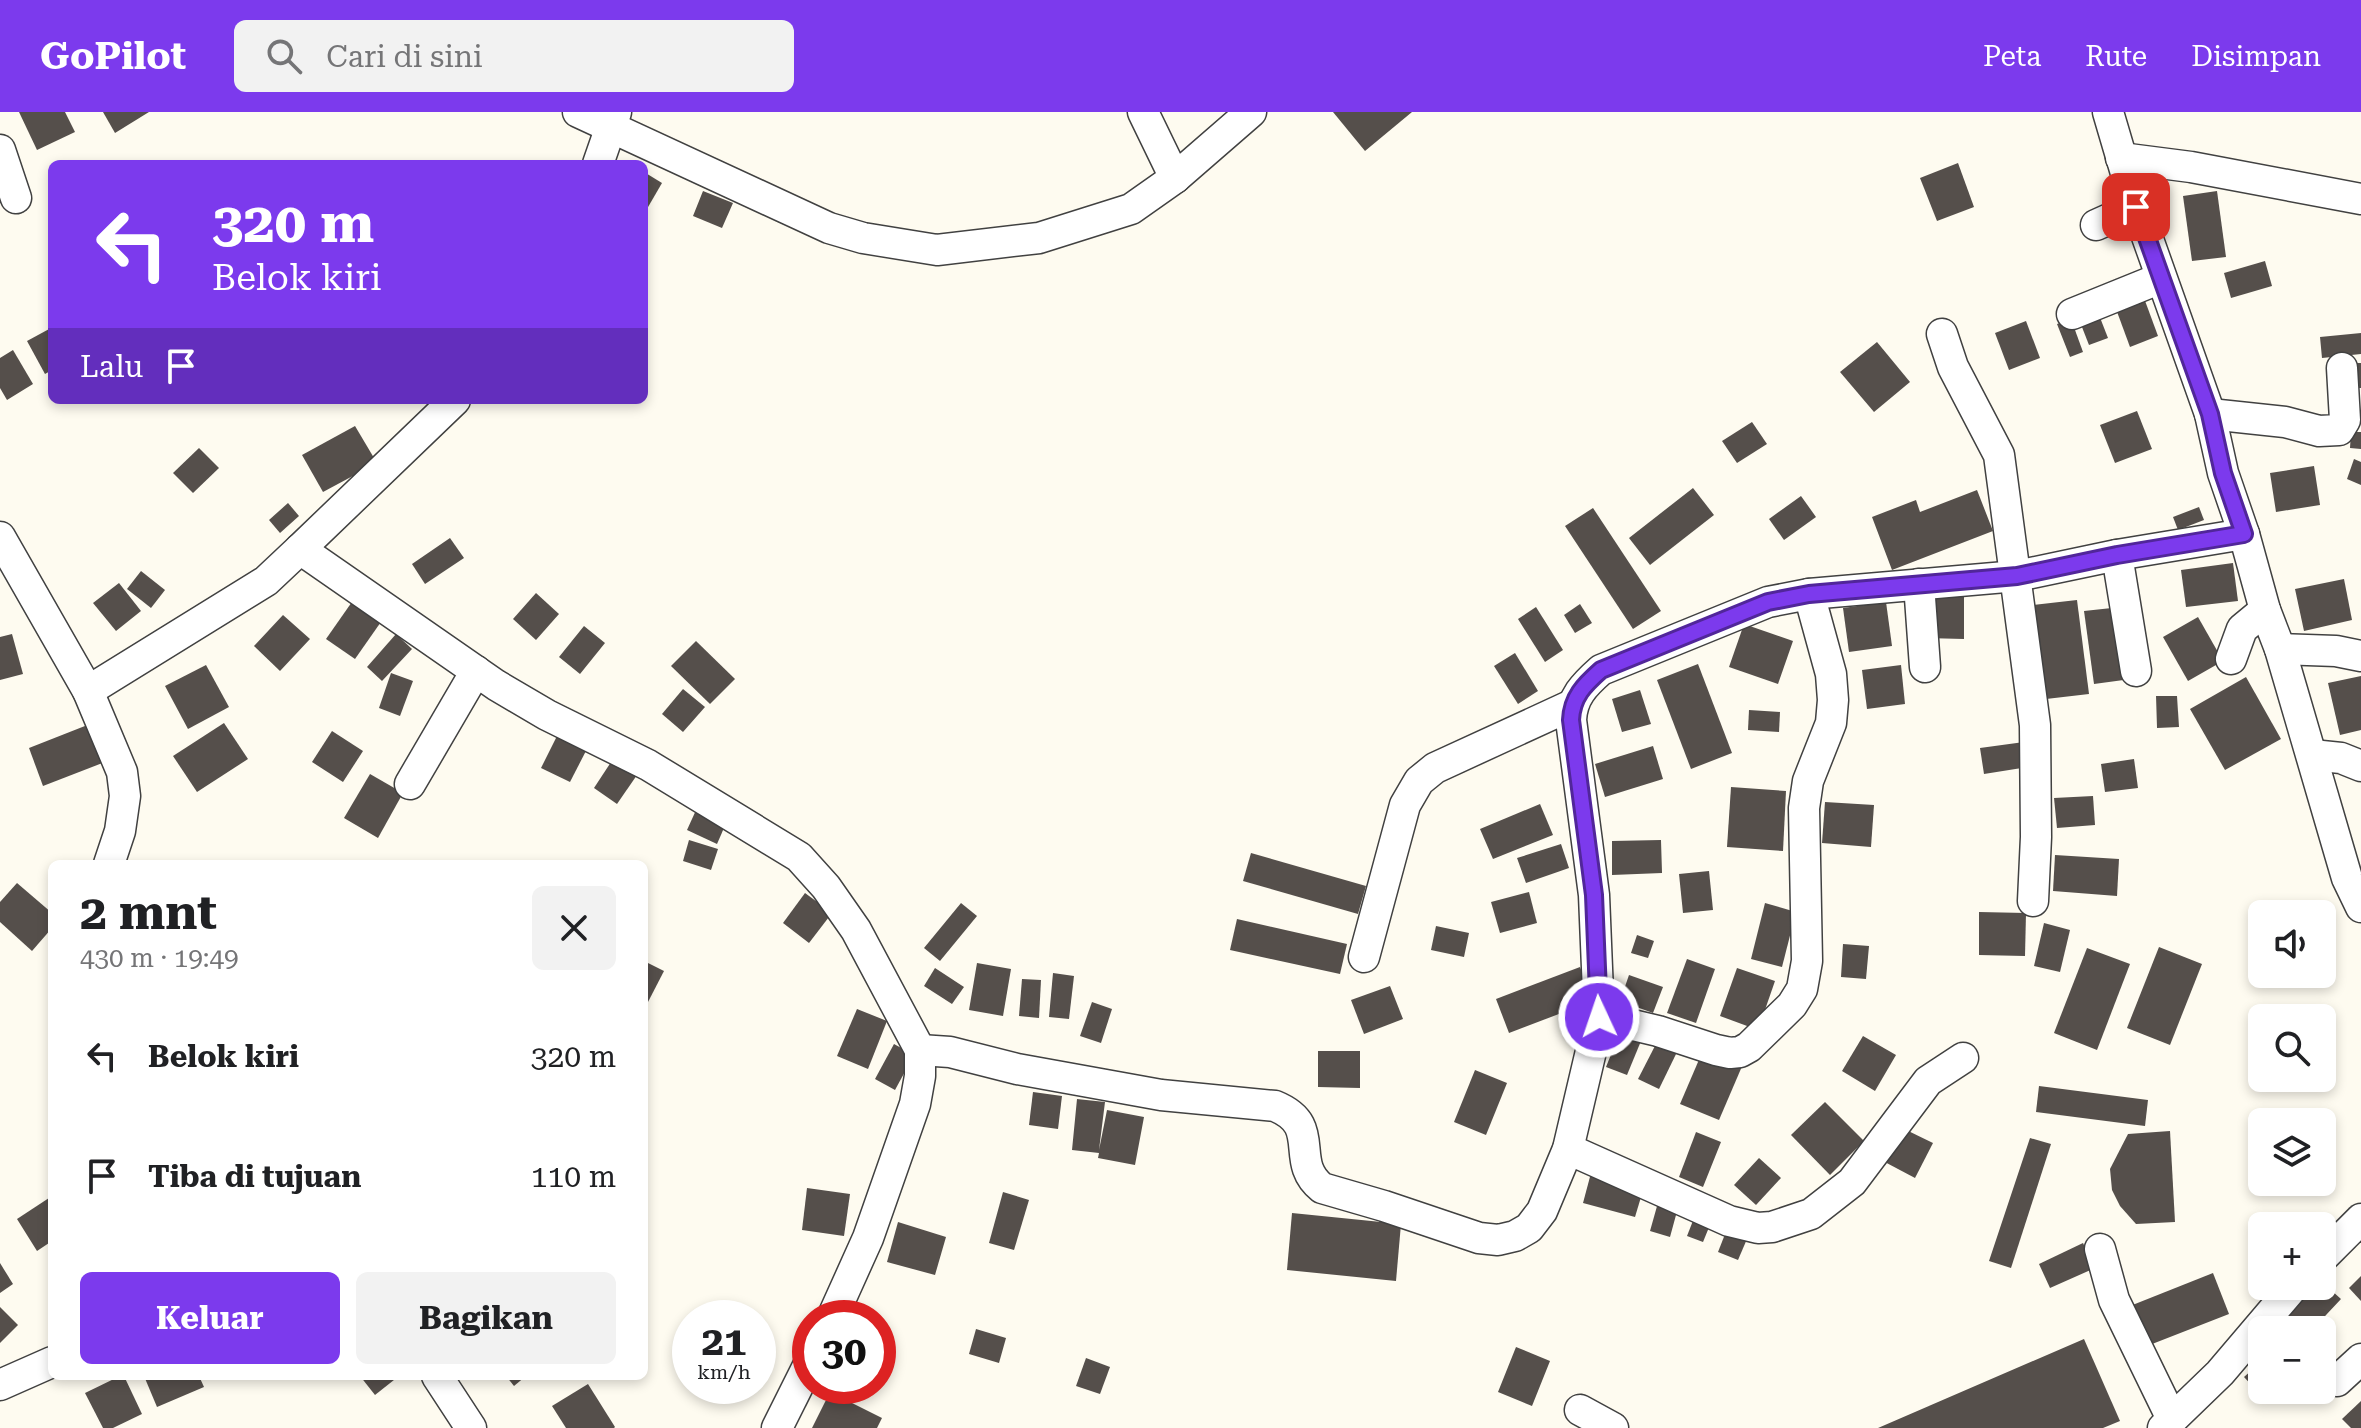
<!DOCTYPE html>
<html lang="id">
<meta charset="utf-8">
<style>
:root{--surface:#fff;--page:#f2f2f2;--text:#202124;--muted:#757577;--accent:#7c3aed}
body{margin:0;font-family:"Roboto Serif",serif;background:var(--page);color:var(--text);height:100vh;display:flex;flex-direction:column;font-size:30px;white-space:nowrap}
*{box-sizing:border-box;margin:0}
p{font-size:26px;color:var(--muted)}
.icon{flex:none;width:44px;height:44px;fill:none;stroke:currentColor;stroke-width:2;stroke-linecap:round;stroke-linejoin:round}
.map{position:relative;flex:1;overflow:hidden}
.drawer{position:absolute;left:48px;top:748px;width:600px;height:520px;display:flex;flex-direction:column;background:var(--surface);border-radius:12px;box-shadow:0 4px 12px #0003}
.drawer>*{flex:none}
.hud{position:absolute;left:48px;top:48px;width:600px;height:244px;border-radius:12px;box-shadow:0 4px 12px #0003;background:#7c3aed;color:#fff;overflow:hidden}
.controls{position:absolute;left:2248px;top:788px;display:grid;gap:16px}
.controls a{display:grid;place-items:center;width:88px;height:88px;border-radius:12px;background:var(--surface);box-shadow:0 4px 12px #0003;font-size:40px}
.speed{position:absolute;left:672px;top:1188px;display:flex;gap:16px;font-size:40px;font-weight:700;text-align:center}
.speed>*{display:grid;place-content:center;width:104px;height:104px;border-radius:50%;background:var(--surface);box-shadow:0 4px 12px #0003;line-height:1}
.speed small{font-size:20px;font-weight:400}
.speed .limit{border:12px solid #d22;background:#fff;color:#111}
.pin{position:absolute;display:grid;place-items:center;width:68px;height:68px;color:#fff;margin:-34px;border-radius:16px;box-shadow:0 4px 12px #0006}
.me{position:absolute;width:88px;margin:-44px;rotate:357deg;stroke-linejoin:round;filter:drop-shadow(0 0 6px #0008)}
.turn{display:flex;align-items:center;gap:28px;height:168px;padding:0 32px;font-size:36px}
.turn .icon{width:104px;height:104px;stroke-width:2.5}
.turn b{display:block;font-size:56px;line-height:68px}
.then{display:flex;align-items:center;height:76px;padding:0 32px;background:#0003;gap:16px;font-size:30px}
.round{display:grid;place-items:center;flex:none;width:84px;height:84px;border-radius:12px;background:var(--page)}
.overview{display:flex;align-items:center;justify-content:space-between;height:136px;padding:0 32px}
h1{font-size:48px;font-weight:700;line-height:60px}
.button{display:flex;gap:16px;margin-top:auto;padding:16px 32px}
.button a{flex:1;height:92px;border-radius:12px;background:var(--accent);color:#fff;font-size:32px;font-weight:700;line-height:92px;text-align:center}
.button a+a{background:var(--page);color:var(--text)}
ul{padding:0;list-style:none}
li{display:flex;align-items:center;gap:24px;height:120px;padding:0 32px}
li div{flex:1}
li b{display:block;font-size:30px}
li em{font-style:normal}
header{display:flex;align-items:center;gap:48px;box-sizing:border-box;height:112px;padding:0 40px;background:var(--accent);color:#fff}
header strong{font-size:38px}
nav{display:flex;gap:44px;margin-inline-start:auto;font-size:28px}
.search{width:560px;height:72px;background:var(--page);display:flex;align-items:center;gap:20px;box-sizing:border-box;padding:0 28px;border-radius:12px;color:var(--muted);font-size:30px}
.map>svg:first-child{display:block}
</style>
<header>
<strong>GoPilot</strong>
<div class="search"><svg class="icon" aria-label="search" viewBox="0 0 24 24"><circle cx="10" cy="10" r="6"/><path d="M15 15l6 6"/></svg>Cari di sini</div>
<nav><a>Peta</a><a>Rute</a><a>Disimpan</a></nav>
</header>
<div class="map">
<svg width="2361" height="1316" viewBox="0 0 2361 1316">
<rect width="100%" height="100%" fill="#fefbf0"/>
<g fill="#554f4b">
<path d="M 19,0 L 65,0 L 75,20 L 37,38 Z"/>
<path d="M 103,0 L 149,0 L 115,21 Z"/>
<path d="M 1333,0 L 1412,0 L 1365,39 Z"/>
<path d="M 1958,51 L 1974,95 L 1937,109 L 1920,66 Z"/>
<path d="M 644,60 L 662,71 L 644,102 Z"/>
<path d="M 703,79 L 733,91 L 722,116 L 693,104 Z"/>
<path d="M 2217,79 L 2226,145 L 2192,149 L 2183,84 Z"/>
<path d="M 2265,149 L 2272,174 L 2231,186 L 2224,161 Z"/>
<path d="M 2144,186 L 2158,224 L 2130,235 L 2116,197 Z"/>
<path d="M 2099,203 L 2108,226 L 2089,233 L 2080,210 Z"/>
<path d="M 2071,207 L 2083,240 L 2070,245 L 2057,212 Z"/>
<path d="M 2026,209 L 2040,246 L 2009,258 L 1995,221 Z"/>
<path d="M 51,216 L 52,258 L 45,262 L 27,229 Z"/>
<path d="M 2361,221 L 2361,242 L 2322,246 L 2320,225 Z"/>
<path d="M 1877,230 L 1910,270 L 1874,300 L 1840,260 Z"/>
<path d="M 13,238 L 33,272 L 7,288 L 0,276 L 0,246 Z"/>
<path d="M 2353,251 L 2361,251 L 2361,276 L 2354,276 Z"/>
<path d="M 2137,299 L 2152,337 L 2115,351 L 2100,313 Z"/>
<path d="M 1752,310 L 1767,332 L 1737,351 L 1722,329 Z"/>
<path d="M 355,314 L 377,351 L 323,380 L 302,343 Z"/>
<path d="M 2351,320 L 2361,320 L 2361,337 L 2350,336 Z"/>
<path d="M 199,336 L 219,356 L 193,381 L 173,361 Z"/>
<path d="M 2354,347 L 2361,350 L 2361,373 L 2347,367 Z"/>
<path d="M 2314,354 L 2320,393 L 2276,400 L 2270,361 Z"/>
<path d="M 1693,376 L 1714,403 L 1650,453 L 1629,426 Z"/>
<path d="M 1977,378 L 1993,419 L 1892,458 L 1872,405 L 1916,388 L 1920,400 Z"/>
<path d="M 1801,384 L 1816,405 L 1784,428 L 1769,407 Z"/>
<path d="M 288,391 L 299,404 L 280,421 L 269,408 Z"/>
<path d="M 2199,395 L 2204,408 L 2178,418 L 2173,405 Z"/>
<path d="M 1593,396 L 1661,499 L 1633,517 L 1565,414 Z"/>
<path d="M 450,426 L 464,446 L 425,472 L 412,452 Z"/>
<path d="M 2233,451 L 2238,489 L 2186,495 L 2181,458 Z"/>
<path d="M 141,459 L 165,478 L 151,496 L 127,477 Z"/>
<path d="M 2344,467 L 2352,508 L 2304,519 L 2295,477 Z"/>
<path d="M 119,471 L 141,499 L 116,519 L 93,491 Z"/>
<path d="M 536,481 L 559,502 L 536,528 L 513,507 Z"/>
<path d="M 1926,483 L 1964,483 L 1964,527 L 1925,526 Z"/>
<path d="M 354,487 L 383,507 L 355,547 L 326,527 Z"/>
<path d="M 2077,488 L 2089,582 L 2046,587 L 2033,493 Z"/>
<path d="M 1886,490 L 1892,534 L 1849,540 L 1843,496 Z"/>
<path d="M 1580,492 L 1592,511 L 1575,521 L 1564,503 Z"/>
<path d="M 1536,495 L 1563,538 L 1545,550 L 1518,507 Z"/>
<path d="M 2121,495 L 2131,567 L 2094,572 L 2084,499 Z"/>
<path d="M 283,503 L 310,527 L 280,559 L 254,534 Z"/>
<path d="M 2198,505 L 2223,549 L 2188,569 L 2163,525 Z"/>
<path d="M 1744,512 L 1793,529 L 1778,572 L 1729,555 Z"/>
<path d="M 584,514 L 605,531 L 580,562 L 559,545 Z"/>
<path d="M 12,522 L 23,562 L 0,568 L 0,525 Z"/>
<path d="M 396,522 L 412,537 L 382,569 L 367,555 Z"/>
<path d="M 696,529 L 735,567 L 710,592 L 671,554 Z"/>
<path d="M 1515,541 L 1538,579 L 1518,592 L 1494,554 Z"/>
<path d="M 1698,552 L 1732,641 L 1691,657 L 1657,568 Z"/>
<path d="M 206,553 L 229,595 L 188,617 L 165,574 Z"/>
<path d="M 1901,553 L 1905,592 L 1867,597 L 1862,558 Z"/>
<path d="M 391,561 L 413,569 L 400,604 L 379,596 Z"/>
<path d="M 2361,564 L 2361,618 L 2340,623 L 2328,571 Z"/>
<path d="M 2246,565 L 2281,627 L 2225,658 L 2190,597 Z"/>
<path d="M 683,577 L 705,595 L 683,620 L 662,602 Z"/>
<path d="M 1640,578 L 1651,612 L 1622,620 L 1612,587 Z"/>
<path d="M 2156,584 L 2177,584 L 2179,615 L 2157,616 Z"/>
<path d="M 1749,598 L 1780,600 L 1779,620 L 1748,618 Z"/>
<path d="M 224,611 L 248,647 L 197,680 L 173,644 Z"/>
<path d="M 90,612 L 105,650 L 43,674 L 29,636 Z"/>
<path d="M 332,619 L 363,639 L 343,670 L 312,650 Z"/>
<path d="M 559,620 L 588,635 L 570,670 L 541,656 Z"/>
<path d="M 2024,630 L 2028,655 L 1984,662 L 1980,636 Z"/>
<path d="M 1653,634 L 1663,667 L 1605,685 L 1595,652 Z"/>
<path d="M 613,647 L 637,663 L 617,692 L 594,676 Z"/>
<path d="M 2134,647 L 2138,676 L 2105,680 L 2101,652 Z"/>
<path d="M 370,662 L 403,681 L 378,726 L 344,706 Z"/>
<path d="M 1731,675 L 1786,679 L 1783,739 L 1727,735 Z"/>
<path d="M 2093,684 L 2095,713 L 2057,716 L 2054,686 Z"/>
<path d="M 1825,690 L 1874,693 L 1871,735 L 1822,731 Z"/>
<path d="M 1540,692 L 1553,723 L 1493,747 L 1480,717 Z"/>
<path d="M 697,696 L 727,709 L 717,732 L 687,718 Z"/>
<path d="M 689,728 L 718,737 L 711,758 L 683,749 Z"/>
<path d="M 1661,728 L 1662,761 L 1612,763 L 1612,729 Z"/>
<path d="M 1561,732 L 1569,756 L 1526,771 L 1517,746 Z"/>
<path d="M 1251,741 L 1366,774 L 1358,802 L 1243,769 Z"/>
<path d="M 2055,743 L 2119,747 L 2117,784 L 2053,779 Z"/>
<path d="M 1709,759 L 1713,798 L 1683,801 L 1679,762 Z"/>
<path d="M 17,771 L 52,801 L 52,816 L 32,839 L 0,810 L 0,790 Z"/>
<path d="M 1529,780 L 1537,811 L 1500,821 L 1491,790 Z"/>
<path d="M 805,781 L 832,801 L 809,831 L 783,811 Z"/>
<path d="M 961,791 L 977,804 L 940,849 L 924,836 Z"/>
<path d="M 1765,791 L 1796,800 L 1782,855 L 1751,847 Z"/>
<path d="M 1979,800 L 2026,801 L 2025,844 L 1979,843 Z"/>
<path d="M 1237,807 L 1347,832 L 1340,862 L 1230,838 Z"/>
<path d="M 2044,811 L 2070,818 L 2060,860 L 2034,854 Z"/>
<path d="M 1436,814 L 1469,821 L 1464,845 L 1431,838 Z"/>
<path d="M 1637,823 L 1654,829 L 1648,846 L 1631,841 Z"/>
<path d="M 1843,832 L 1869,834 L 1866,867 L 1841,865 Z"/>
<path d="M 2159,835 L 2202,852 L 2170,933 L 2127,916 Z"/>
<path d="M 2087,836 L 2130,852 L 2097,938 L 2054,921 Z"/>
<path d="M 1687,847 L 1715,857 L 1696,911 L 1667,901 Z"/>
<path d="M 644,849 L 664,859 L 648,890 L 644,888 Z"/>
<path d="M 977,851 L 1011,857 L 1003,904 L 969,898 Z"/>
<path d="M 1580,855 L 1593,889 L 1509,921 L 1496,887 Z"/>
<path d="M 935,856 L 964,875 L 952,892 L 924,874 Z"/>
<path d="M 1737,856 L 1775,869 L 1758,918 L 1720,904 Z"/>
<path d="M 1053,861 L 1074,864 L 1069,907 L 1049,905 Z"/>
<path d="M 1629,863 L 1663,875 L 1653,901 L 1620,889 Z"/>
<path d="M 1022,867 L 1041,868 L 1039,906 L 1019,904 Z"/>
<path d="M 1390,874 L 1403,907 L 1364,922 L 1351,888 Z"/>
<path d="M 1092,890 L 1112,897 L 1101,931 L 1080,924 Z"/>
<path d="M 857,897 L 887,909 L 868,957 L 837,944 Z"/>
<path d="M 1620,920 L 1641,929 L 1627,963 L 1606,955 Z"/>
<path d="M 1863,924 L 1896,943 L 1875,979 L 1842,959 Z"/>
<path d="M 1657,930 L 1677,940 L 1659,977 L 1638,967 Z"/>
<path d="M 894,932 L 914,943 L 895,978 L 875,967 Z"/>
<path d="M 1704,936 L 1743,952 L 1719,1008 L 1680,992 Z"/>
<path d="M 1318,939 L 1360,939 L 1360,976 L 1318,975 Z"/>
<path d="M 1475,958 L 1507,971 L 1486,1023 L 1454,1010 Z"/>
<path d="M 2039,974 L 2148,988 L 2145,1014 L 2036,1000 Z"/>
<path d="M 1033,980 L 1062,984 L 1058,1017 L 1029,1013 Z"/>
<path d="M 1077,987 L 1105,990 L 1099,1038 L 1107,998 L 1144,1005 L 1135,1053 L 1098,1046 L 1099,1041 L 1072,1038 Z"/>
<path d="M 1825,990 L 1864,1029 L 1830,1063 L 1791,1023 Z"/>
<path d="M 1898,1014 L 1933,1031 L 1915,1066 L 1881,1048 Z"/>
<path d="M 2170,1019 L 2175,1110 L 2136,1112 L 2120,1094 L 2112,1078 L 2110,1057 L 2128,1022 Z"/>
<path d="M 1696,1020 L 1721,1030 L 1703,1075 L 1679,1065 Z"/>
<path d="M 2030,1026 L 2051,1032 L 2011,1156 L 1989,1149 Z"/>
<path d="M 1759,1046 L 1781,1066 L 1756,1093 L 1734,1073 Z"/>
<path d="M 1591,1061 L 1644,1075 L 1635,1105 L 1583,1091 Z"/>
<path d="M 807,1076 L 850,1082 L 844,1124 L 802,1118 Z"/>
<path d="M 1003,1080 L 1029,1088 L 1014,1138 L 989,1131 Z"/>
<path d="M 52,1084 L 52,1129 L 37,1139 L 17,1107 Z"/>
<path d="M 1659,1087 L 1679,1092 L 1670,1125 L 1650,1119 Z"/>
<path d="M 1292,1101 L 1401,1112 L 1396,1169 L 1287,1158 Z"/>
<path d="M 1696,1101 L 1712,1108 L 1703,1130 L 1687,1124 Z"/>
<path d="M 898,1110 L 946,1125 L 935,1163 L 887,1150 Z"/>
<path d="M 1729,1112 L 1750,1120 L 1738,1148 L 1718,1140 Z"/>
<path d="M 2083,1131 L 2095,1156 L 2050,1176 L 2039,1152 Z"/>
<path d="M 0,1151 L 13,1172 L 0,1181 Z"/>
<path d="M 2213,1161 L 2229,1202 L 2147,1234 L 2130,1194 Z"/>
<path d="M 2361,1164 L 2361,1189 L 2349,1176 Z"/>
<path d="M 2322,1170 L 2341,1187 L 2312,1218 L 2306,1218 L 2287,1201 L 2312,1174 L 2322,1174 Z"/>
<path d="M 0,1195 L 18,1213 L 0,1231 Z"/>
<path d="M 976,1217 L 1006,1226 L 999,1251 L 969,1242 Z"/>
<path d="M 2084,1227 L 2120,1309 L 2103,1316 L 1878,1316 Z"/>
<path d="M 1516,1235 L 1550,1249 L 1532,1294 L 1498,1280 Z"/>
<path d="M 1086,1246 L 1110,1255 L 1100,1282 L 1076,1274 Z"/>
<path d="M 2262,1249 L 2262,1278 L 2284,1278 L 2269,1292 L 2244,1265 Z"/>
<path d="M 120,1264 L 124,1264 L 142,1302 L 113,1316 L 103,1316 L 85,1281 Z"/>
<path d="M 144,1264 L 199,1264 L 204,1275 L 157,1295 Z"/>
<path d="M 360,1264 L 399,1264 L 375,1283 Z"/>
<path d="M 506,1264 L 526,1264 L 514,1274 Z"/>
<path d="M 588,1272 L 615,1315 L 614,1316 L 566,1316 L 552,1294 Z"/>
<path d="M 830,1280 L 882,1306 L 877,1316 L 812,1316 Z"/>
<path d="M 2361,1289 L 2361,1316 L 2351,1316 L 2342,1307 Z"/>
</g>
<g fill="none" stroke-linecap="round" stroke-linejoin="round">
<g stroke="#414141" stroke-width="33">
<g id="minor">
<path d="M 578,0 L 829,116 L 863,126 L 937,138 L 1039,126 L 1131,97 L 1175,66 L 1251,0"/>
<path d="M 1143,0 L 1175,66"/>
<path d="M 2108,0 L 2133,85 L 2210,302 L 2223,361 L 2244,422 L 2265,498 L 2280,537 L 2347,766 L 2361,795"/>
<path d="M 0,38 L 16,86"/>
<path d="M 2121,46 L 2191,55 L 2361,87"/>
<path d="M 598,52 L 616,0"/>
<path d="M 2096,113 L 2136,95"/>
<path d="M 2072,202 L 2161,166"/>
<path d="M 1942,222 L 1953,255 L 1999,343 L 2035,613 L 2036,725 L 2033,789"/>
<path d="M 2210,302 L 2285,310 L 2319,319 L 2339,318 L 2345,308 L 2342,256"/>
<path d="M 0,425 L 88,579 L 122,660 L 125,684 L 120,719 L 109,752"/>
<path d="M 300,437 L 455,288"/>
<path d="M 2117,443 L 2136,559"/>
<path d="M 1919,472 L 1925,555"/>
<path d="M 2280,537 L 2336,539 L 2361,544"/>
<path d="M 2231,547 L 2242,517 L 2265,498"/>
<path d="M 88,579 L 266,469 L 300,437 L 496,573 L 547,603 L 648,653 L 799,745 L 826,775 L 856,818 L 920,938 L 920,964 L 915,992 L 868,1126 L 832,1206"/>
<path d="M 2312,643 L 2341,646 L 2361,654"/>
<path d="M 410,672 L 476,559"/>
<path d="M 1364,845 L 1405,693 L 1419,669 L 1435,656 L 1572,593"/>
<path d="M 1599,905 L 1658,919 L 1716,938 L 1730,941 L 1740,940 L 1749,935 L 1792,893 L 1802,877 L 1807,849 L 1804,696 L 1808,669 L 1831,611 L 1833,588 L 1831,562 L 1809,482"/>
<path d="M 920,938 L 950,940 L 1017,957 L 1161,983 L 1275,994 C 1324,1014 1288,1049 1322,1076 L 1384,1094 L 1479,1126 L 1498,1128 L 1515,1124 L 1529,1116 L 1542,1099 L 1568,1037 L 1599,905 L 1594,783 L 1571,608 C 1572,585 1584,573 1601,558 L 1768,490 L 1809,482 L 2017,464 L 2117,443 L 2244,422"/>
<path d="M 1568,1037 L 1729,1109 L 1758,1116 L 1772,1115 L 1811,1102 L 1852,1070 L 1928,969 L 1963,946"/>
<path d="M 2100,1137 L 2114,1188 L 2172,1307"/>
<path d="M 2322,1146 L 2361,1107"/>
<path d="M 437,1264 L 471,1316"/>
<path d="M 2337,1269 L 2361,1247"/>
<path d="M 0,1273 L 52,1250"/>
<path d="M 1580,1298 L 1613,1316"/>
<path d="M 777,1316 L 810,1250"/>
<path d="M 2163,1316 L 2220,1261 L 2294,1174"/>
</g>
</g>
<use href="#minor" stroke="#fff" stroke-width="30"/>
</g>
<g fill="none" stroke-linecap="round" stroke-linejoin="round">
<g stroke="#51269a" stroke-width="20">
<path id="route" d="M 1599,905 L 1594,783 L 1571,608 C 1572,585 1584,573 1601,558 L 1768,490 L 1809,482 L 2017,464 L 2117,443 L 2244,422 L 2223,361 L 2210,302 L 2136,95"/>
</g>
<use href="#route" stroke="#7c3aed" stroke-width="14"/>
</g>
</svg>
<div class="controls">
<a><svg class="icon" aria-label="sound" viewBox="0 0 24 24"><path d="M4 9h4l5-4v14l-5-4H4zM17 9q2 3 0 6"/></svg></a>
<a><svg class="icon" aria-label="search" viewBox="0 0 24 24"><circle cx="10" cy="10" r="6"/><path d="M15 15l6 6"/></svg></a>
<a><svg class="icon" aria-label="layers" viewBox="0 0 24 24"><path d="M12 4l9 5-9 5-9-5zM3 14l9 5 9-5"/></svg></a>
<a>+</a>
<a>−</a>
</div>
<div class="speed"><div>21<small>km/h</small></div><div class="limit">30</div></div>
<div class="pin" style="left:2136px;top:95px;background:#d93025"><svg class="icon" aria-label="arrive" viewBox="0 0 24 24"><path d="M6 21V4h12l-3 4 3 4H6"/></svg></div>
<svg class="me" style="left:1599px;top:905px" viewBox="-20 -20 40 40"><circle r="17" fill="#7c3aed" stroke="#fff" stroke-width="3"/><path d="M0-11L8 9 0 5-8 9z" fill="#fff"/></svg>
<div class="hud">
<div class="turn"><svg class="icon" aria-label="left" viewBox="0 0 24 24"><path d="M17 20v-9H6M10 6l-5 5 5 5"/></svg><div><b>320 m</b>Belok kiri</div></div>
<div class="then">Lalu<svg class="icon" aria-label="arrive" viewBox="0 0 24 24"><path d="M6 21V4h12l-3 4 3 4H6"/></svg></div>
</div>
<section class="drawer">
<div class="overview"><div><h1>2 mnt</h1><p>430 m · 19:49</p></div><a class="round"><svg class="icon" aria-label="close" viewBox="0 0 24 24"><path d="M6 6l12 12M18 6L6 18"/></svg></a></div>
<ul>
<li><svg class="icon" aria-label="left" viewBox="0 0 24 24"><path d="M17 20v-9H6M10 6l-5 5 5 5"/></svg><div><b>Belok kiri</b></div><em>320 m</em></li>
<li><svg class="icon" aria-label="arrive" viewBox="0 0 24 24"><path d="M6 21V4h12l-3 4 3 4H6"/></svg><div><b>Tiba di tujuan</b></div><em>110 m</em></li>
</ul>
<div class="button"><a>Keluar</a><a>Bagikan</a></div>
</section>
</div>
